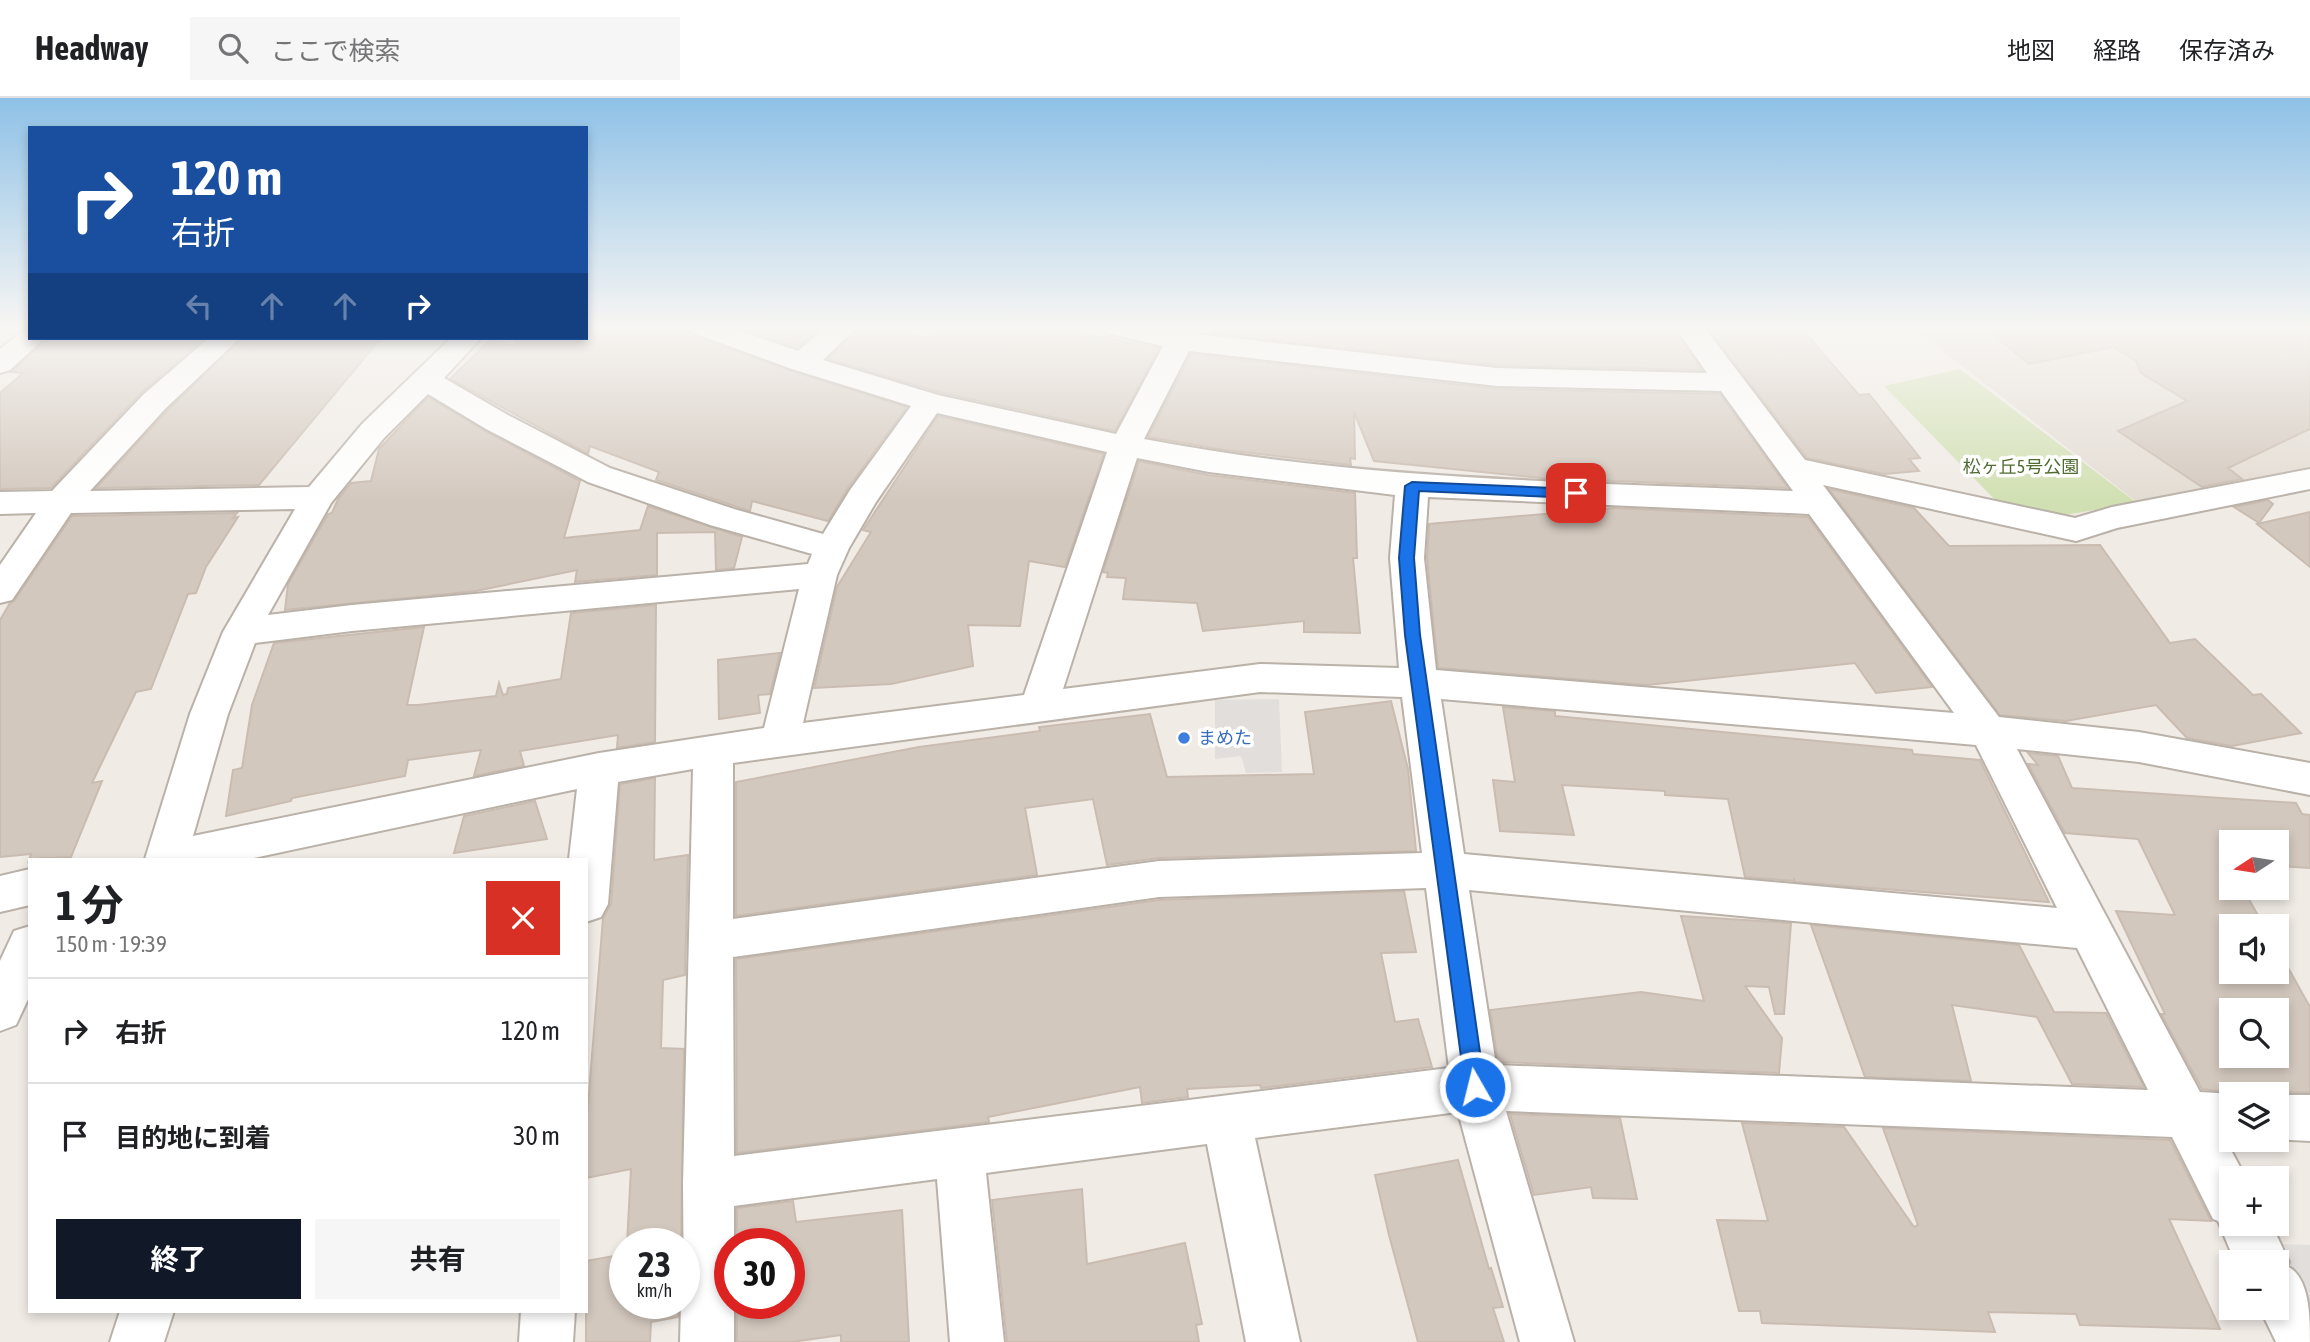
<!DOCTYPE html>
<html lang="ja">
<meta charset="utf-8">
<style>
:root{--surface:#fff;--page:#f6f6f6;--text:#202124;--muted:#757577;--line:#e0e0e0;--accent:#111827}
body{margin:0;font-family:"Asap Condensed","Noto Sans JP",sans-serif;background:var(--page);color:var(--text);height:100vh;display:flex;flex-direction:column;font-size:26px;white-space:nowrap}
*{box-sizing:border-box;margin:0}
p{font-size:23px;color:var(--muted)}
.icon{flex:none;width:38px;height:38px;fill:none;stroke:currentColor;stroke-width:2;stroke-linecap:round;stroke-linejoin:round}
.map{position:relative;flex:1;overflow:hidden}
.drawer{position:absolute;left:28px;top:760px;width:560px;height:455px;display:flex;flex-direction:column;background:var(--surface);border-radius:0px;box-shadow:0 4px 10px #0003}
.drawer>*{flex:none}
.top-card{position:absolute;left:28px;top:28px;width:560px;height:214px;border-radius:0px;box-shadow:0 4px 10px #0003;background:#1a4fa0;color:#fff;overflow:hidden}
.needle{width:46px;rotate:258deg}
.fabs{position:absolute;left:2219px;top:732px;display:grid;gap:14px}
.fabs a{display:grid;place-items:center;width:70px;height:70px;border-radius:0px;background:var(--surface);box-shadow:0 4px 10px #0003;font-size:35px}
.speed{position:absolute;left:609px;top:1130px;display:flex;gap:14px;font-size:35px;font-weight:700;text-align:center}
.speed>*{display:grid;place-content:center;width:91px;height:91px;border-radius:50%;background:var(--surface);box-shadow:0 4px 10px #0003;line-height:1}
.speed small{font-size:18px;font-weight:400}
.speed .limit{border:10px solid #d22;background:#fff;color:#111}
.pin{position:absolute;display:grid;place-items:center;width:60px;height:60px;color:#fff;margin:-30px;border-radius:14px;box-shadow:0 4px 10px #0006}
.me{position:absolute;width:77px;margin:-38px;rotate:352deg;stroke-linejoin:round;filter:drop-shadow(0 0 5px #0008)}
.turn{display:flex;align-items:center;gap:24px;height:147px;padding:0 28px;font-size:32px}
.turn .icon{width:91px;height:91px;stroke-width:2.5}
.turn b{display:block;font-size:49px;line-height:60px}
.lanes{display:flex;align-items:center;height:66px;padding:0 28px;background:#0003;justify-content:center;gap:35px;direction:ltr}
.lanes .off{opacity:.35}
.round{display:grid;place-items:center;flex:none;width:74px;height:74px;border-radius:0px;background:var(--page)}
.summary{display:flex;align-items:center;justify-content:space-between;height:119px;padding:0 28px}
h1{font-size:42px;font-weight:700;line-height:52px}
.primary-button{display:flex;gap:14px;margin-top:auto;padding:14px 28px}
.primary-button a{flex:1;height:80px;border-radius:0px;background:var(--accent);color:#fff;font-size:28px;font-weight:700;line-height:80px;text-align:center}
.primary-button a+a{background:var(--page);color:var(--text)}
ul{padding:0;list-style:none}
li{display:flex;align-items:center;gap:21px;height:105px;padding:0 28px;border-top:2px solid var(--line)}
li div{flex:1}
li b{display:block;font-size:26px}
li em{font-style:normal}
header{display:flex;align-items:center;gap:42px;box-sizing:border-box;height:98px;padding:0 35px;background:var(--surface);border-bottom:2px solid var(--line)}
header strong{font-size:33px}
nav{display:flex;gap:38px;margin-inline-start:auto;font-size:24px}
.search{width:490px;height:63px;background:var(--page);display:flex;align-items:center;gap:18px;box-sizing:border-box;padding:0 24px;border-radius:0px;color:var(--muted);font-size:26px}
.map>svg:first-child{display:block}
</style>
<header>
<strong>Headway</strong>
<div class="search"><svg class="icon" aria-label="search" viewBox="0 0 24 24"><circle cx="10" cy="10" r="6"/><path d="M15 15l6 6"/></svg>ここで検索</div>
<nav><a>地図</a><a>経路</a><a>保存済み</a></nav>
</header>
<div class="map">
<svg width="2310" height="1244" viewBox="0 0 2310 1244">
<rect width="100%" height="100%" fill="#f0ebe5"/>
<path fill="#e3dcd3" d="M 1912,229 L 2203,229 L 2310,287 L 2310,369 L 2138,405 Z"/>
<path fill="#d1e0b2" d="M 1960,271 L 2137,405 L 2059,418 L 2005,412 L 1884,288 Z"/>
<g fill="#e1dedc">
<path d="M 1279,601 L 1282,674 L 1246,675 L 1241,658 L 1215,661 L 1215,602 Z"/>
<path d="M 2277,1146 L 2310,1147 L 2310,1209 Z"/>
</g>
<g fill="#d3c8be" stroke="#cabcb0" stroke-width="2" fill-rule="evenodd">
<path d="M 586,229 L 686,229 L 692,237 L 791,273 L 907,309 L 848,390 L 828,423 L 752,403 L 750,413 L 656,382 L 659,374 L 590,348 L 588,356 L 450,281 L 490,242 L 515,248 L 518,240 L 586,240 Z"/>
<path d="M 738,229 L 822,229 L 797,250 Z"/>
<path d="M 860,229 L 888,229 L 932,241 L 942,229 L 1050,229 L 1159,250 L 1115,333 L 939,294 L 828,261 Z"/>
<path d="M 1216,229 L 1412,229 L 1471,236 L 1470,230 L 1534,233 L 1534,229 L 1672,229 L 1702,272 L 1497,267 L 1213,235 Z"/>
<path d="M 1707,229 L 1800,229 L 1859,297 L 1869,296 L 1920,360 L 1909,361 L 1919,373 L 1884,376 L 1807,360 Z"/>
<path d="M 1984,229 L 2310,229 L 2310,331 L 2228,370 L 2242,381 L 2202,389 L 2118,333 L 2187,303 L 2141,275 L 2136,263 L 2113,249 L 2029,266 Z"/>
<path d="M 50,240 L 205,240 L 142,294 L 51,390 L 0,391 L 0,295 L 23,275 L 11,274 Z"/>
<path d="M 242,240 L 381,240 L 259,387 L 96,390 L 168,312 Z"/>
<path d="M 1191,256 L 1497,291 L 1720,296 L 1788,390 L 1541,380 L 1374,363 L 1354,314 L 1355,361 L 1350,360 L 1351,367 L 1225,352 L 1148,339 Z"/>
<path d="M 428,299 L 485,333 L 580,383 L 564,440 L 640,432 L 648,408 L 742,439 L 734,470 L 716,472 L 715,434 L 657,435 L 657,477 L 575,484 L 577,472 L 476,493 L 285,512 L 288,486 L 328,416 L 332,415 L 338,401 L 351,385 L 371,383 L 379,351 Z"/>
<path d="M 938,318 L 1104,356 L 1065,469 L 1029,463 L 1020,528 L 968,527 L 973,568 L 891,586 L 814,590 L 837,489 L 871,434 L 863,432 Z"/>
<path d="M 1139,363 L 1208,377 L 1355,395 L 1357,460 L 1353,460 L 1360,535 L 1304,534 L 1304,523 L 1203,533 L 1197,505 L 1123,501 L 1126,480 L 1107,479 L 1108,475 L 1103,474 Z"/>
<path d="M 1829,391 L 1914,410 L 1949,448 L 2100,447 L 2170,545 L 2195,541 L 2253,597 L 2261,596 L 2301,635 L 2232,648 L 2187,640 L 2156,607 L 2066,623 L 2000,617 Z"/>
<path d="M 2268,402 L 2273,406 L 2259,425 L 2234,409 Z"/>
<path d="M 1614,410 L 1808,419 L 1932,589 L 1876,595 L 1855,565 L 1647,587 L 1438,570 L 1427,460 L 1429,426 Z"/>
<path d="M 2310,414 L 2310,469 L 2257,426 Z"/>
<path d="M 237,415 L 233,420 L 238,419 L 206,469 L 196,495 L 188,496 L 151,591 L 136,594 L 92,685 L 102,683 L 71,759 L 30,761 L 28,765 L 31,756 L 0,759 L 0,522 L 10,505 L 14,503 L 72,418 Z"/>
<path d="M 656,507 L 655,644 L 617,650 L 618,637 L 520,653 L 524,668 L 474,678 L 481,652 L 408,662 L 405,678 L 292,700 L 291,703 L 226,718 L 233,672 L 242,670 L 252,607 L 274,545 L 424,529 L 407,607 L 418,607 L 496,598 L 499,585 L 503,597 L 507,596 L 508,590 L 561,581 L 571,515 Z"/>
<path d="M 780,555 L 770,596 L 758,597 L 760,615 L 719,621 L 718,562 Z"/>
<path d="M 1391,603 L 1408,671 L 1416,753 L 1159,760 L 1107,767 L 1093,701 L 1025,710 L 1037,777 L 736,818 L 736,684 L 919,649 L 1040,633 L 1039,629 L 1150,616 L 1167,679 L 1314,676 L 1305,614 Z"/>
<path d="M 1503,609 L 1555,613 L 1555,618 L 1912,652 L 1913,656 L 1980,662 L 2049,804 L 1795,784 L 1794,780 L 1794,783 L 1745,779 L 1728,701 L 1665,697 L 1665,693 L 1562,687 L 1574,737 L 1500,733 L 1493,682 L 1515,684 Z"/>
<path d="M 2028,655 L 2058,658 L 2072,690 L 2296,705 L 2302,716 L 2310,717 L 2310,770 L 2277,768 L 2277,744 L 2231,744 L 2231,764 L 2228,764 L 2231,770 L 2231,789 L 2242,789 L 2264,828 L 2231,828 L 2231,873 L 2277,873 L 2277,850 L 2310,909 L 2310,994 L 2236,995 L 2202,991 L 2161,916 L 2165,916 L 2116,813 L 2175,817 L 2138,741 L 2065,735 L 2028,666 L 2038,667 ZM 2231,912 L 2277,912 L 2277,957 L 2231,957 Z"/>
<path d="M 655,680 L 654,762 L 688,757 L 685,877 L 663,882 L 661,950 L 684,951 L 681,1146 L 627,1146 L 631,1071 L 586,1080 L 586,1033 L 603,820 L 611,806 L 620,686 Z"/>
<path d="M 535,703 L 547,741 L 454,755 L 464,718 Z"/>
<path d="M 1404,793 L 1416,854 L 1381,855 L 1395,924 L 1418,921 L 1432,969 L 1261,990 L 1260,987 L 1187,991 L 1188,999 L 1142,1005 L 1140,989 L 988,1019 L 989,1024 L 737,1055 L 736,861 L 1159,802 Z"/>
<path d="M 1681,818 L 1791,825 L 1784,916 L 1775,916 L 1769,889 L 1745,888 L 1782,940 L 1779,975 L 1498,964 L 1490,912 L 1641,894 L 1704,903 Z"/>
<path d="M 1811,827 L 2019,847 L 2054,914 L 2106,915 L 2144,989 L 2072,986 L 2037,919 L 1952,907 L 1971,983 L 1865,979 Z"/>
<path d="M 1510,1016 L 1620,1020 L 1637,1101 L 1593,1100 L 1591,1089 L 1534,1097 Z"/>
<path d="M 1742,1025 L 1844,1029 L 1914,1129 L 1918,1127 L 1883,1030 L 2170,1042 L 2211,1123 L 2169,1121 L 2220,1231 L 2080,1227 L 2076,1216 L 1988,1214 L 1995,1234 L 1762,1225 L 1760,1213 L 1739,1213 L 1717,1122 L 1768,1123 Z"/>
<path d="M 1458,1062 L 1489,1171 L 1491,1170 L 1503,1209 L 1493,1210 L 1504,1244 L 1418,1244 L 1389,1137 L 1375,1077 Z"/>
<path d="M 1082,1091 L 1087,1166 L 1185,1145 L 1202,1226 L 1196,1227 L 1199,1244 L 1007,1244 L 992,1102 Z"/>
<path d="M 793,1103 L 796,1124 L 902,1112 L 909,1244 L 841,1244 L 841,1237 L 792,1244 L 737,1244 L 737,1206 L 789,1206 L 789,1146 L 737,1146 L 737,1110 Z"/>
<path d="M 625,1156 L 625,1206 L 678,1206 L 678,1219 L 651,1224 L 650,1244 L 586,1244 L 586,1163 Z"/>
</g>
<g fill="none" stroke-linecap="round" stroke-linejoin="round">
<g stroke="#bab1a8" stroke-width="4">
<g id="minor">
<path d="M 689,229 L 730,229 L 798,253 L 826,229 L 857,229 L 823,262 L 938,297 L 1116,336 L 1163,248 L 1106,235 L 1102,229 L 1155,229 L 1171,232 L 1173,229 L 1201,229 L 1198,236 L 1497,270 L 1707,275 L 1675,229 L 1704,229 L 1805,362 L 2075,420 L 2112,409 L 2310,371 L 2310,391 L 2117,430 L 2076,443 L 1823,387 L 1999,619 L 2139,634 L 2310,665 L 2310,697 L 2139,664 L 2017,651 L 2200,994 L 2234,996 L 2231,996 L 2231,1041 L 2225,1041 L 2246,1080 L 2231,1080 L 2231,1125 L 2271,1125 L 2289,1164 L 2287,1168 C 2310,1179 2310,1219 2310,1244 L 2276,1244 L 2259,1209 L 2277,1209 L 2277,1164 L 2235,1164 L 2218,1123 L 2213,1121 L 2172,1039 L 1506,1013 L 1574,1244 L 1520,1244 L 1458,1014 L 1255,1040 L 1300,1244 L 1246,1244 L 1207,1046 L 986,1075 L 1004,1244 L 950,1244 L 937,1081 L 734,1108 L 734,1146 L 730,1146 L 730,1206 L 734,1206 L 734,1244 L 680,1244 L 681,1206 L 684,1206 L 683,1086 L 693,671 L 618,684 L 608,806 L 601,819 L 586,824 L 586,761 L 569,761 L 577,691 L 249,761 L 145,761 L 190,616 L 223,534 L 295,411 L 71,415 L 12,502 L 0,505 L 0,467 L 36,415 L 0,416 L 0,394 L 52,393 L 144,296 L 209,240 L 240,240 L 166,310 L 90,393 L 309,389 L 362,326 L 451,240 L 481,240 L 444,280 L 508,317 L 610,370 L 734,411 L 823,436 L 850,392 L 911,308 L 792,271 L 693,235 ZM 1189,253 L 1497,288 L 1721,293 L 1793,393 C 1576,384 1358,382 1144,341 ZM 428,296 L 486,331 L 588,384 L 710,427 L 812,456 L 808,466 L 352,507 L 268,517 L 331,405 L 384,340 ZM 937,315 L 1107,354 L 1024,597 L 803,625 L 837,477 L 849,450 L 876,404 ZM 1137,360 L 1209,374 L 1395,397 L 1390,460 L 1399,570 L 1260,566 L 1063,591 ZM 1428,399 L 1809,416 L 1954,615 L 1436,572 L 1424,460 ZM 799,491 L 764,630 L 599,655 L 193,738 L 228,616 L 255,545 L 352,533 ZM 1260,594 L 1402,599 L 1422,755 L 1159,763 L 733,821 L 733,665 ZM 1441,601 L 1976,647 L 2057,810 L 1464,756 ZM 1426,790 L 1449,970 L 734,1058 L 733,859 L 1159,799 ZM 1469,792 L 2077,850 L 2148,992 L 1496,967 Z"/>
<path d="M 30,232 L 30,240 L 45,240 L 10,272 L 0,275 L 0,251 L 21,234 Z"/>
<path d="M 30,771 L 30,807 L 0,814 L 0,778 Z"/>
<path d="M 30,828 L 30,897 L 16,927 L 0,933 L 0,863 L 14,833 Z"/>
<path d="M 2277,997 L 2310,997 L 2310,1043 L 2272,1041 L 2277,1041 Z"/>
<path d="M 120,1213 L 174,1213 L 164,1244 L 110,1244 Z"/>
<path d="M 521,1213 L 575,1213 L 573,1244 L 519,1244 Z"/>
</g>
</g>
<use href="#minor" fill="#fff" fill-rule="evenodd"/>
</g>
<linearGradient id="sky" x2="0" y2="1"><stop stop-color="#8ec1e7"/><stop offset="0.57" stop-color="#f8f6f3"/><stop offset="1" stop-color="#f8f6f3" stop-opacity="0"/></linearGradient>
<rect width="2310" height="403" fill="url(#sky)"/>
<path fill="#1a73e8" stroke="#114b97" stroke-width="2" d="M 1412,384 L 1576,391 L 1583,395 L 1576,400 L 1419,393 L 1414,460 L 1420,537 L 1485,989 L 1482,996 L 1475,999 L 1468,996 L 1465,989 L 1405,537 L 1399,460 L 1405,388 Z"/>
<circle fill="#3f7fe0" stroke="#fff" stroke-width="2.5" cx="1184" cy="640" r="7"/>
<g text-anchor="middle" stroke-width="7" stroke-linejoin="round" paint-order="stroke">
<g font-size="18" fill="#4f6b30" stroke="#fff">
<text x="2021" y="375">松ヶ丘5号公園</text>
</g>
<g font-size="18" fill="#366cbe" stroke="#fff" text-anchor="start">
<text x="1198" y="646">まめた</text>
</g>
</g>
</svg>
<div class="fabs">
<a><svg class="needle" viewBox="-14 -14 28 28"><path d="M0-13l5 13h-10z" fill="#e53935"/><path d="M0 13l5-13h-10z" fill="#757577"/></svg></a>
<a><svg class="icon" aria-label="sound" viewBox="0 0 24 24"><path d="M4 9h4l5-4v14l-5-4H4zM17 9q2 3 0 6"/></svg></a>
<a><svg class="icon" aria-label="search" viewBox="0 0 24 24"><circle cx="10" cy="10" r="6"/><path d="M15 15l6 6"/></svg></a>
<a><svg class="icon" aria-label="layers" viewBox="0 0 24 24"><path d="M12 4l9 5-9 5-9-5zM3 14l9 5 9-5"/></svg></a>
<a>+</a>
<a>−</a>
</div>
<div class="speed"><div>23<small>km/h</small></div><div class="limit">30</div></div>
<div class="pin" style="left:1576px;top:395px;background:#d93025"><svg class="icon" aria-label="arrive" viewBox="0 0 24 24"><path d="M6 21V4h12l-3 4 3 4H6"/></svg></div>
<svg class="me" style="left:1475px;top:989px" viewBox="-20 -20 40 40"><circle r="17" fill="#1a73e8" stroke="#fff" stroke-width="3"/><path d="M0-11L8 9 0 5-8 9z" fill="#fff"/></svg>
<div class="top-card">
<div class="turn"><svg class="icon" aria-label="right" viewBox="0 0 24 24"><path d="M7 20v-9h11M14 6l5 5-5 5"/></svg><div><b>120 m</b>右折</div></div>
<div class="lanes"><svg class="icon off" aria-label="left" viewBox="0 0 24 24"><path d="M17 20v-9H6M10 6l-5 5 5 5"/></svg><svg class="icon off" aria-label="ahead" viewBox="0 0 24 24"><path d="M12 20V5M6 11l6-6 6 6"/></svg><svg class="icon off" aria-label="ahead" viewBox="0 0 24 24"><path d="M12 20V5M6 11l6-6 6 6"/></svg><svg class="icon" aria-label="right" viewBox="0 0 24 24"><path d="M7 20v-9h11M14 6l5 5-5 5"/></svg></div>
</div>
<section class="drawer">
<div class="summary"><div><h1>1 分</h1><p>150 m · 19:39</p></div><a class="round" style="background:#d93025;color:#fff"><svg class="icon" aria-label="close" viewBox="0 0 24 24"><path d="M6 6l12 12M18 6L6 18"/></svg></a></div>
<ul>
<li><svg class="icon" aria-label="right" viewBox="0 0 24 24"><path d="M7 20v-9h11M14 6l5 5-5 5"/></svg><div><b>右折</b></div><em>120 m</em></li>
<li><svg class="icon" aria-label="arrive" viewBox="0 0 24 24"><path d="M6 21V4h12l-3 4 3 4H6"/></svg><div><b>目的地に到着</b></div><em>30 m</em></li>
</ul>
<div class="primary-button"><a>終了</a><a>共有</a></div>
</section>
</div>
